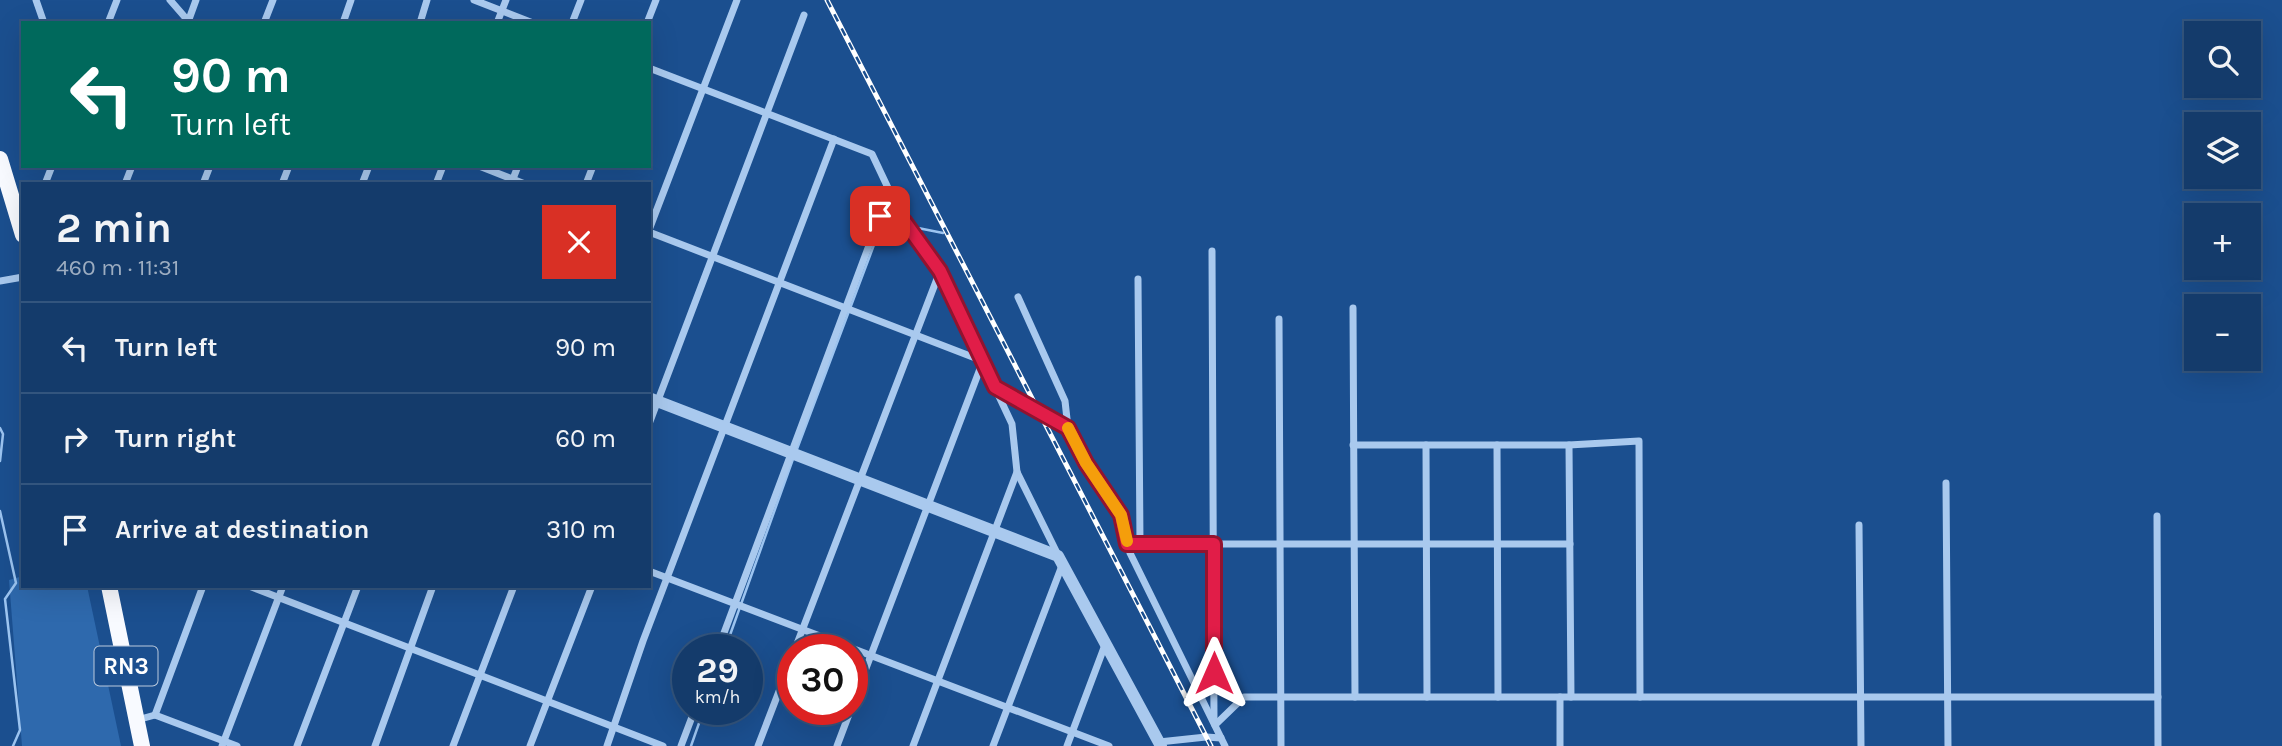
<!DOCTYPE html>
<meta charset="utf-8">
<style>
:root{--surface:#143b6b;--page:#214673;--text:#f1f3f6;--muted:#9dadc1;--line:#33557e}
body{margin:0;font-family:Karla,sans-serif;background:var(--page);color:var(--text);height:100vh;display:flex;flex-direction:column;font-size:26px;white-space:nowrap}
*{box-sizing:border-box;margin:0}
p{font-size:23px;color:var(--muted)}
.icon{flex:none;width:38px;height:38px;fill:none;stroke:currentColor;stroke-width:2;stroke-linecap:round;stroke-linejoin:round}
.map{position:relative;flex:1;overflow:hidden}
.side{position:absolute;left:21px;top:182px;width:630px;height:406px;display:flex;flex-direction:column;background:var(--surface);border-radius:0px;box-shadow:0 7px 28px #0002,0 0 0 2px var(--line)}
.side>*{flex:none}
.hud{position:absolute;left:21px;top:21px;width:630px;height:147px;border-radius:0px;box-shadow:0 7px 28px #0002,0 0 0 2px var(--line);background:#00695c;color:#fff;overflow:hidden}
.buttons{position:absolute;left:2184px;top:21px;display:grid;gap:14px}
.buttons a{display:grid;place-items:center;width:77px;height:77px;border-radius:0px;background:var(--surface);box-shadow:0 7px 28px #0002,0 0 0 2px var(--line);font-size:35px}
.speed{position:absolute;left:672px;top:634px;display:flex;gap:14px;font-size:35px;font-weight:700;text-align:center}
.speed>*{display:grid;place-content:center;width:91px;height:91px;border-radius:50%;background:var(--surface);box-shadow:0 7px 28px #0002,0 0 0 2px var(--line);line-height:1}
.speed small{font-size:18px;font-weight:400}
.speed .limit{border:10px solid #d22;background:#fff;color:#111}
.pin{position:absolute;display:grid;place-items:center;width:60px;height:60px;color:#fff;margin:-30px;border-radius:14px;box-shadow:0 4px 10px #0006}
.me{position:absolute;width:77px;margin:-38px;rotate:0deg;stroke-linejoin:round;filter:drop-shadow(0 0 5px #0008)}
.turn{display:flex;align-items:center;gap:24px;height:147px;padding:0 35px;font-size:32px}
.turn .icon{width:91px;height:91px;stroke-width:2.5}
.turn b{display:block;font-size:49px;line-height:60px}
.round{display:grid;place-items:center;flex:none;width:74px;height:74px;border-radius:0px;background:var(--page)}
.headline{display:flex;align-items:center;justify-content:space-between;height:119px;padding:0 35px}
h1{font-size:42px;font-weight:700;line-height:52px}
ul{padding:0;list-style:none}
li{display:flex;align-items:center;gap:21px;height:91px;padding:0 35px;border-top:2px solid var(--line)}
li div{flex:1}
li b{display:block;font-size:26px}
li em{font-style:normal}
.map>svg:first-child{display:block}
</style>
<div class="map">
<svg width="2282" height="746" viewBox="0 0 2282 746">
<rect width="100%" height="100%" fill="#1b4f8f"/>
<path fill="#2e69ad" d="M 23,576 L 23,586 L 87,586 L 121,746 L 22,746 L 9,580 Z"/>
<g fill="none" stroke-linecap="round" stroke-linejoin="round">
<g stroke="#9cc4f0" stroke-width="2.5">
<path d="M 908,226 L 943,233"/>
<path d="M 0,428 L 3,434 L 0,461"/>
<path d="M 797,449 L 883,221 L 902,225"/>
<path d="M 0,511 L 16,583 L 5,599 L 20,730 L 13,746"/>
<path d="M 725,649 L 793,459"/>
<path d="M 691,746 L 704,709"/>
</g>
<g stroke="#a9c9ee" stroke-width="7">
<path d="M 36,0 L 44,23"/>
<path d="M 170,0 L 190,23"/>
<path d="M 474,0 L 533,23"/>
<path d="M 188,22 L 196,0"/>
<path d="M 108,23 L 117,0"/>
<path d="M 264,23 L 273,0"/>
<path d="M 343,23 L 351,0"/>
<path d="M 420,23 L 427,0"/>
<path d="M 497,23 L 506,0"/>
<path d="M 572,23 L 581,0"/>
<path d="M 647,23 L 656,0"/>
<path d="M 649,68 L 872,154 L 906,226 L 940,271 L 1012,424 L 1017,472 L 1058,555"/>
<path d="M 479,166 L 525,184"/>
<path d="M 45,184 L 52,166"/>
<path d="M 125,184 L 132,166"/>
<path d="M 203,184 L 210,166"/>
<path d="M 282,184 L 289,166"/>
<path d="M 362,184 L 369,166"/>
<path d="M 436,184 L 443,166"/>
<path d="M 511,184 L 518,166"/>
<path d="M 586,184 L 593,166"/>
<path d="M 649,230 L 737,0"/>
<path d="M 649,232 L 983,361 L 852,705"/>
<path d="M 1212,251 L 1214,721"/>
<path d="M 1138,279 L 1140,544"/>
<path d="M 0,281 L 23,277"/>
<path d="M 1018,297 L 1065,401 L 1068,428 L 1086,463 L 1121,515 L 1130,553 L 1225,746"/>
<path d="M 1353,308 L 1355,697"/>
<path d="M 1279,319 L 1281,746"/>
<path d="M 996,388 L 1068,428"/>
<path d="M 649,424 L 804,15"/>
<path d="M 1353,445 L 1569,445 L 1639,441 L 1640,697"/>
<path d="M 1426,445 L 1427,697"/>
<path d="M 1497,445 L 1498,697"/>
<path d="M 1569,445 L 1571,697"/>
<path d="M 1946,483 L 1948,746"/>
<path d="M 2157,516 L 2158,746"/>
<path d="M 1859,525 L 1861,746"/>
<path d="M 1127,544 L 1570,544"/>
<path d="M 649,571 L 1109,746"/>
<path d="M 249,586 L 663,746"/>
<path d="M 718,649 L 880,216 L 904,221"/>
<path d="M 795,649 L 940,271"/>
<path d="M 1560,697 L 1560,746"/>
<path d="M 155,715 L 203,586"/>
<path d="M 137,720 L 155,715 L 237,746"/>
<path d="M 1215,725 L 1244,697 L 2158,697"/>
<path d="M 1159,742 L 1206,737 L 1221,738"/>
<path d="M 222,746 L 283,586"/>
<path d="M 297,746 L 358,586"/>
<path d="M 375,746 L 433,586"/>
<path d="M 453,746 L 514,586"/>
<path d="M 530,746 L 592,586"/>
<path d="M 607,746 L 643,641 L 834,139"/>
<path d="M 681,746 L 695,709"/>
<path d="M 758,746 L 793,655"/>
<path d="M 837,746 L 851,709"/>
<path d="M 913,746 L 1017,472"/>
<path d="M 993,746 L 1063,563"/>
<path d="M 1067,746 L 1105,645"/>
</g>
<path stroke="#a9c9ee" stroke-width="12" d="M 649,398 L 1058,556 L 1161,746"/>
<g stroke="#f8faff" stroke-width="16">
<path d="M 0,159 L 23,235"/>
<path d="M 109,586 L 142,746"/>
</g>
<g stroke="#fff" stroke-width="5">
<path id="rail" d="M 827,0 L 1211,746"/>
</g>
<use href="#rail" stroke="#1b4f8f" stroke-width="2.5" stroke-dasharray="8" stroke-linecap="butt"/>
</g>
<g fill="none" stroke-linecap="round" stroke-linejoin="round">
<g stroke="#92132f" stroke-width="18">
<path id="route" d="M 880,216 L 904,221 L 940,271 L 995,387 L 1068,428 L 1086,463 L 1121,515 L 1127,544 L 1214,544 L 1214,673"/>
</g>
<use href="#route" stroke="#e11d48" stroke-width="12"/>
<path stroke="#f59e0b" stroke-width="12" d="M 1068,428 L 1086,463 L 1121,515 L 1127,541"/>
</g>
<g text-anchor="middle" stroke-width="6" stroke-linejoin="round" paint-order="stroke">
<rect fill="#1b4f8f" stroke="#bbcadd" stroke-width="2" x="94.5" y="646.5" width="63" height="39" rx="5"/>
<g font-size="23" font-weight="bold" fill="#fff">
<text x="126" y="674">RN3</text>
</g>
</g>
</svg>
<div class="buttons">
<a><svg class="icon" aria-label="search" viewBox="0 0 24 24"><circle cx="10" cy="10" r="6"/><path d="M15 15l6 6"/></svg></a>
<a><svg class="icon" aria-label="layers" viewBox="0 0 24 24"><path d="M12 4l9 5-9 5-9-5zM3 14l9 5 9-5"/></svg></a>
<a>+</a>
<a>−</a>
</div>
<div class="speed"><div>29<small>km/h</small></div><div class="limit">30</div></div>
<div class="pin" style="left:880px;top:216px;background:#d93025"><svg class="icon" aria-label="arrive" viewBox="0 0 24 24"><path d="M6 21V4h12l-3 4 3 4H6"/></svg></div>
<svg class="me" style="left:1214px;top:673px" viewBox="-20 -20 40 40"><path d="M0-17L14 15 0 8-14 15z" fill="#e11d48" stroke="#fff" stroke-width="4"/></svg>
<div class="hud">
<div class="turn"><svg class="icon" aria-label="left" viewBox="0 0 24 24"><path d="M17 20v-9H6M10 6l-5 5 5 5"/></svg><div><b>90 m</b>Turn left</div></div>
</div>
<section class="side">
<div class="headline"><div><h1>2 min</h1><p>460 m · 11:31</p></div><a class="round" style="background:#d93025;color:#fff"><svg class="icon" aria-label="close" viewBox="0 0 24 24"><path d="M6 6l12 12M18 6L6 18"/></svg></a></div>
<ul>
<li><svg class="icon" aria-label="left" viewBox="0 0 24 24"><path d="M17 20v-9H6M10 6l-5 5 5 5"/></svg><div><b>Turn left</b></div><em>90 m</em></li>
<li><svg class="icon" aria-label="right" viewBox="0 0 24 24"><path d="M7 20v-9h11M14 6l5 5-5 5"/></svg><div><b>Turn right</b></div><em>60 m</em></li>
<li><svg class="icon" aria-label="arrive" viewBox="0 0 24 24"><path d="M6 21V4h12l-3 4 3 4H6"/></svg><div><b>Arrive at destination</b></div><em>310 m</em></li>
</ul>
</section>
</div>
